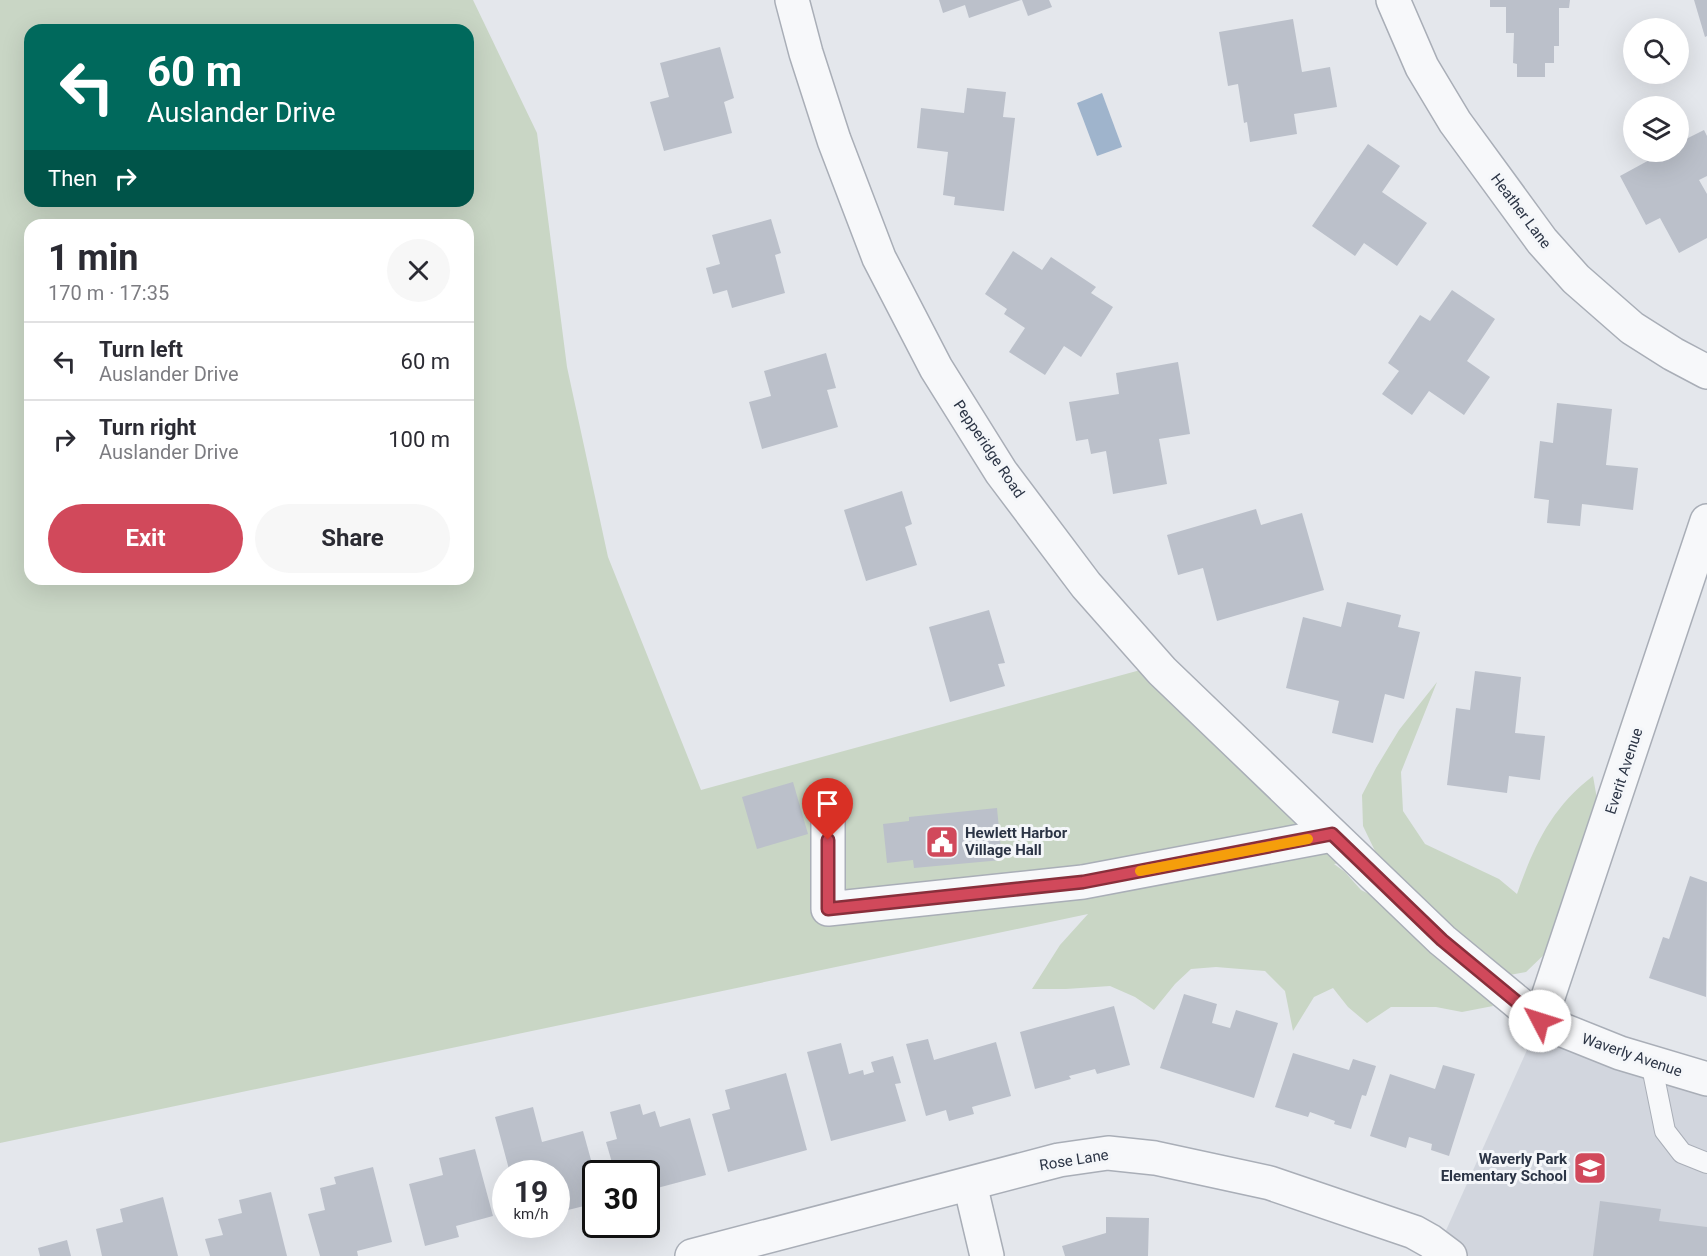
<!DOCTYPE html>
<meta charset="utf-8">
<style>
:root{--surface:#fff;--page:#f7f7f7;--text:#2b2b33;--muted:#7c7c81;--line:#e1e1e2;--accent:#d1495b}
body{margin:0;font-family:Roboto,sans-serif;background:var(--page);color:var(--text);height:100vh;display:flex;flex-direction:column;font-size:22px;white-space:nowrap}
*{box-sizing:border-box;margin:0}
p{font-size:20px;color:var(--muted)}
.icon{flex:none;width:33px;height:33px;fill:none;stroke:currentColor;stroke-width:2;stroke-linecap:round;stroke-linejoin:round}
.map{position:relative;flex:1;overflow:hidden}
.drawer{position:absolute;left:24px;top:219px;width:450px;height:366px;display:flex;flex-direction:column;background:var(--surface);border-radius:18px;box-shadow:0 6px 24px #0002}
.drawer>*{flex:none}
.hud{position:absolute;left:24px;top:24px;width:450px;height:183px;border-radius:18px;box-shadow:0 6px 24px #0002;background:#00695c;color:#fff;overflow:hidden}
.controls{position:absolute;left:1623px;top:18px;display:grid;gap:12px}
.controls a{display:grid;place-items:center;width:66px;height:66px;border-radius:50%;background:var(--surface);box-shadow:0 6px 24px #0002;font-size:30px}
.speed{position:absolute;left:492px;top:1160px;display:flex;gap:12px;font-size:30px;font-weight:700;text-align:center}
.speed>*{display:grid;place-content:center;width:78px;height:78px;border-radius:50%;background:var(--surface);box-shadow:0 6px 24px #0002;line-height:1}
.speed small{font-size:15px;font-weight:400}
.speed .limit{border:3px solid #111;border-radius:9px;background:#fff;color:#111}
.pin{position:absolute;display:grid;place-items:center;width:51px;height:51px;color:#fff;margin:-62px -26px;border-radius:50% 50% 50% 0;rotate:-45deg;box-shadow:0 0 6px #0007}
.pin .icon{rotate:45deg}
.me{position:absolute;width:66px;margin:-33px;rotate:310deg;stroke-linejoin:round;filter:drop-shadow(0 0 4px #0008)}
.turn{display:flex;align-items:center;gap:21px;height:126px;padding:0 24px;font-size:27px}
.turn .icon{width:78px;height:78px;stroke-width:2.5}
.turn b{display:block;font-size:42px;line-height:51px}
.then{display:flex;align-items:center;height:57px;padding:0 24px;background:#0003;gap:12px;font-size:22px}
.round{display:grid;place-items:center;flex:none;width:63px;height:63px;border-radius:32px;background:var(--page)}
.summary{display:flex;align-items:center;justify-content:space-between;height:102px;padding:0 24px}
h1{font-size:36px;font-weight:700;line-height:45px}
.button{display:flex;gap:12px;margin-top:auto;padding:12px 24px}
.button a{flex:1;height:69px;border-radius:36px;background:var(--accent);color:#fff;font-size:24px;font-weight:700;line-height:69px;text-align:center}
.button a+a{background:var(--page);color:var(--text)}
ul{padding:0;list-style:none}
li{display:flex;align-items:center;gap:18px;height:78px;padding:0 24px;border-top:2px solid var(--line)}
li div{flex:1}
li b{display:block;font-size:22px}
li em{font-style:normal}
.map>svg:first-child{display:block}
</style>
<div class="map">
<svg width="1707" height="1256" viewBox="0 0 1707 1256">
<rect width="100%" height="100%" fill="#e4e7ec"/>
<path fill="#d2d6de" d="M 1540,1021 L 1707,1091 L 1707,1256 L 1452,1256 L 1439,1246 Z"/>
<g fill="#c9d6c5" fill-rule="evenodd">
<path d="M 0,0 L 473,0 L 537,133 L 567,367 L 608,557 L 701,790 L 1166,663 L 1358,859 L 1334,864 L 1345,872 L 1361,890 L 1379,899 L 1478,983 L 1493,1006 L 1462,1012 L 1436,1007 L 1391,1007 L 1367,1023 L 1348,1007 L 1333,988 L 1314,997 L 1293,1031 L 1285,991 L 1265,971 L 1216,967 L 1191,969 L 1175,984 L 1154,1010 L 1135,997 L 1110,986 L 1066,989 L 1032,989 L 1060,945 L 1088,914 L 0,1143 ZM 30,30 L 468,30 L 468,201 L 30,201 ZM 30,225 L 468,225 L 468,579 L 30,579 Z"/>
<path d="M 1437,682 L 1401,772 L 1403,811 L 1425,844 L 1499,879 L 1517,894 C 1534,846 1551,808 1593,776 L 1598,805 L 1552,947 L 1526,972 L 1504,976 L 1481,956 L 1461,933 L 1415,899 L 1376,853 L 1363,826 L 1362,795 L 1376,768 L 1399,730 Z"/>
</g>
<path fill="#9fb4cc" d="M 1102,93 L 1122,147 L 1097,156 L 1077,103 Z"/>
<g fill="#bbc0ca">
<path d="M 939,0 L 1021,0 L 969,18 L 965,5 L 943,13 Z"/>
<path d="M 1022,0 L 1049,0 L 1052,7 L 1028,16 Z"/>
<path d="M 1490,0 L 1570,0 L 1569,8 L 1559,8 L 1559,46 L 1554,46 L 1554,63 L 1545,63 L 1545,77 L 1517,77 L 1517,64 L 1513,63 L 1514,33 L 1506,33 L 1506,7 L 1490,7 Z"/>
<path d="M 1694,0 L 1707,0 L 1707,36 L 1705,37 Z"/>
<path d="M 1293,19 L 1302,72 L 1330,67 L 1337,107 L 1294,114 L 1297,134 L 1250,142 L 1247,122 L 1244,123 L 1238,84 L 1228,86 L 1219,32 Z"/>
<path d="M 720,47 L 734,98 L 724,102 L 732,133 L 664,151 L 650,102 L 669,97 L 660,63 Z"/>
<path d="M 967,88 L 1006,92 L 1003,117 L 1015,118 L 1004,211 L 954,205 L 955,197 L 943,195 L 948,152 L 917,148 L 921,108 L 964,113 Z"/>
<path d="M 1704,130 L 1707,136 L 1707,176 L 1699,180 L 1707,194 L 1707,238 L 1679,253 L 1660,218 L 1646,225 L 1620,176 L 1664,152 L 1678,152 L 1678,143 Z"/>
<path d="M 1368,144 L 1400,166 L 1382,192 L 1427,223 L 1397,266 L 1364,243 L 1355,256 L 1312,226 Z"/>
<path d="M 771,219 L 781,253 L 775,255 L 785,293 L 732,308 L 727,290 L 713,294 L 706,268 L 720,264 L 712,235 Z"/>
<path d="M 1013,251 L 1042,270 L 1051,257 L 1096,287 L 1091,293 L 1113,307 L 1081,357 L 1064,346 L 1045,375 L 1009,352 L 1025,328 L 1004,314 L 1007,309 L 985,294 Z"/>
<path d="M 1452,290 L 1495,319 L 1467,361 L 1490,377 L 1464,415 L 1429,391 L 1412,415 L 1382,394 L 1399,371 L 1388,363 L 1420,315 L 1430,321 Z"/>
<path d="M 826,353 L 836,388 L 827,390 L 838,427 L 762,449 L 749,402 L 771,396 L 764,371 Z"/>
<path d="M 1178,362 L 1190,434 L 1159,439 L 1167,484 L 1113,494 L 1106,451 L 1091,454 L 1088,439 L 1076,441 L 1069,402 L 1119,394 L 1116,373 Z"/>
<path d="M 1557,403 L 1612,409 L 1606,465 L 1638,468 L 1633,510 L 1582,504 L 1580,526 L 1547,523 L 1549,500 L 1534,498 L 1540,441 L 1553,443 Z"/>
<path d="M 902,491 L 912,524 L 905,527 L 917,565 L 866,581 L 844,510 Z"/>
<path d="M 1256,509 L 1261,525 L 1302,513 L 1324,590 L 1217,621 L 1203,568 L 1178,575 L 1167,535 Z"/>
<path d="M 1347,602 L 1401,615 L 1398,627 L 1420,632 L 1404,699 L 1385,694 L 1373,743 L 1332,733 L 1339,701 L 1286,688 L 1303,617 L 1341,627 Z"/>
<path d="M 989,610 L 1005,663 L 998,664 L 1005,686 L 950,702 L 929,627 Z"/>
<path d="M 1475,671 L 1521,677 L 1515,733 L 1545,736 L 1540,780 L 1509,776 L 1507,793 L 1447,785 L 1456,708 L 1470,710 Z"/>
<path d="M 793,782 L 808,834 L 757,849 L 742,797 Z"/>
<path d="M 997,808 L 1002,860 L 914,868 L 913,860 L 887,863 L 883,824 L 909,821 L 909,817 Z"/>
<path d="M 1690,876 L 1707,882 L 1706,997 L 1649,978 L 1663,937 L 1669,939 Z"/>
<path d="M 1184,994 L 1217,1004 L 1212,1023 L 1230,1028 L 1236,1010 L 1278,1023 L 1254,1098 L 1160,1068 Z"/>
<path d="M 1114,1006 L 1130,1065 L 1097,1074 L 1095,1069 L 1069,1076 L 1071,1079 L 1035,1089 L 1020,1032 Z"/>
<path d="M 928,1039 L 934,1060 L 996,1042 L 1011,1096 L 972,1107 L 974,1114 L 949,1121 L 946,1110 L 926,1116 L 906,1044 Z"/>
<path d="M 841,1043 L 849,1074 L 863,1070 L 864,1075 L 874,1072 L 871,1062 L 893,1056 L 901,1083 L 895,1084 L 906,1121 L 831,1141 L 807,1052 Z"/>
<path d="M 1293,1053 L 1349,1070 L 1353,1059 L 1376,1066 L 1366,1096 L 1362,1095 L 1351,1129 L 1334,1124 L 1335,1121 L 1310,1112 L 1308,1117 L 1275,1107 Z"/>
<path d="M 1443,1065 L 1475,1074 L 1449,1156 L 1431,1150 L 1432,1144 L 1409,1137 L 1406,1148 L 1370,1136 L 1390,1074 L 1435,1089 Z"/>
<path d="M 786,1073 L 807,1150 L 728,1172 L 712,1114 L 730,1109 L 725,1090 Z"/>
<path d="M 640,1104 L 643,1115 L 655,1111 L 660,1127 L 690,1118 L 706,1175 L 646,1191 L 646,1173 L 615,1173 L 606,1142 L 617,1139 L 610,1112 Z"/>
<path d="M 533,1107 L 542,1142 L 583,1131 L 596,1178 L 596,1203 L 556,1213 L 556,1173 L 510,1173 L 495,1117 Z"/>
<path d="M 475,1149 L 493,1216 L 456,1226 L 459,1237 L 425,1246 L 409,1184 L 443,1175 L 439,1158 Z"/>
<path d="M 373,1167 L 392,1242 L 357,1251 L 358,1256 L 320,1256 L 308,1214 L 325,1210 L 320,1188 L 336,1184 L 334,1177 Z"/>
<path d="M 271,1192 L 287,1256 L 210,1256 L 205,1239 L 223,1235 L 218,1219 L 242,1213 L 239,1200 Z"/>
<path d="M 163,1197 L 178,1256 L 102,1256 L 96,1229 L 123,1222 L 120,1209 Z"/>
<path d="M 1600,1201 L 1661,1209 L 1659,1221 L 1707,1227 L 1707,1256 L 1593,1256 Z"/>
<path d="M 1106,1217 L 1149,1218 L 1148,1256 L 1065,1256 L 1062,1246 L 1106,1233 Z"/>
<path d="M 67,1240 L 71,1256 L 40,1256 L 38,1248 Z"/>
</g>
<g fill="none" stroke-linecap="round" stroke-linejoin="round">
<g stroke="#a9aeb7" stroke-width="22">
<path id="service" d="M 1651,1062 L 1665,1131 L 1682,1153 L 1707,1163"/>
</g>
<g stroke="#a9aeb7" stroke-width="36">
<g id="minor">
<path d="M 792,0 L 806,53 L 834,140 L 879,258 L 936,368 L 1001,472 L 1086,585 L 1162,671 L 1442,940 L 1540,1021 L 1620,1053 L 1707,1079"/>
<path d="M 1393,0 L 1422,67 L 1455,122 L 1542,241 L 1576,279 L 1632,328 L 1673,354 L 1707,372"/>
<path d="M 828,808 L 828,909 L 1083,882 L 1332,835"/>
<path d="M 1540,1021 L 1707,521"/>
<path d="M 970,1184 L 987,1256"/>
<path d="M 692,1256 L 1059,1160 L 1108,1153 L 1155,1158 L 1270,1183 L 1414,1232 L 1430,1241 L 1450,1256"/>
</g>
</g>
<use href="#service" stroke="#f7f8fa" stroke-width="20"/>
<use href="#minor" stroke="#f7f8fa" stroke-width="33"/>
</g>
<g fill="none" stroke-linecap="round" stroke-linejoin="round">
<g stroke="#882f3b" stroke-width="15">
<path id="route" d="M 828,840 L 828,909 L 1083,882 L 1332,834 L 1442,940 L 1540,1021"/>
</g>
<use href="#route" stroke="#d1495b" stroke-width="10"/>
<path stroke="#f59e0b" stroke-width="10" d="M 1140,871 L 1308,839"/>
</g>
<defs>
<g id="civic-square" transform="scale(1.725)"><rect x="-9" y="-9" width="18" height="18" rx="4" fill="#d1495b" stroke="#f4f6f9"/><path d="M-.6-6.5H3V-4.5H.6V-3L4-1V1h2V6H-6V1h2V-1L-.6-3ZM-1.2 2.5V6h2.4V2.5Z" fill="#fff"/></g>
<g id="school-square" transform="scale(1.725)"><rect x="-9" y="-9" width="18" height="18" rx="4" fill="#d1495b" stroke="#f4f6f9"/><path d="M0-5L7-2L0 1L-7-2ZM-4 1L0 2.5L4 1V4Q0 6-4 4Z" fill="#fff"/></g>
</defs>
<g fill-rule="evenodd">
<use href="#civic-square" x="942" y="842"/>
<use href="#school-square" x="1590" y="1168"/>
</g>
<g text-anchor="middle" stroke-width="6" stroke-linejoin="round" paint-order="stroke">
<g font-size="15" fill="#2b3445" stroke="#f4f6f9">
<text transform="translate(1521 211) rotate(53)" y="5">Heather Lane</text>
<text transform="translate(989 449) rotate(56)" y="5">Pepperidge Road</text>
<text transform="translate(1624 771) rotate(-72)" y="5">Everit Avenue</text>
<text transform="translate(1632 1055) rotate(19)" y="5">Waverly Avenue</text>
<text transform="translate(1074 1160) rotate(-9)" y="5">Rose Lane</text>
</g>
<g font-size="15" font-weight="bold" fill="#2b3445" stroke="#f4f6f9" text-anchor="start">
<text x="965" y="838">Hewlett Harbor<tspan x="965" dy="17">Village Hall</tspan></text>
<text x="1567" y="1164" text-anchor="end">Waverly Park<tspan x="1567" dy="17">Elementary School</tspan></text>
</g>
</g>
</svg>
<div class="controls">
<a><svg class="icon" aria-label="search" viewBox="0 0 24 24"><circle cx="10" cy="10" r="6"/><path d="M15 15l6 6"/></svg></a>
<a><svg class="icon" aria-label="layers" viewBox="0 0 24 24"><path d="M12 4l9 5-9 5-9-5zM3 14l9 5 9-5"/></svg></a>
</div>
<div class="speed"><div>19<small>km/h</small></div><div class="limit">30</div></div>
<div class="pin" style="left:828px;top:840px;background:#d93025"><svg class="icon" aria-label="arrive" viewBox="0 0 24 24"><path d="M6 21V4h12l-3 4 3 4H6"/></svg></div>
<svg class="me" style="left:1540px;top:1021px" viewBox="-20 -20 40 40"><circle r="19" fill="#fff"/><path d="M0-13L10 11 0 6-10 11z" fill="#d1495b"/></svg>
<div class="hud">
<div class="turn"><svg class="icon" aria-label="left" viewBox="0 0 24 24"><path d="M17 20v-9H6M10 6l-5 5 5 5"/></svg><div><b>60 m</b>Auslander Drive</div></div>
<div class="then">Then<svg class="icon" aria-label="right" viewBox="0 0 24 24"><path d="M7 20v-9h11M14 6l5 5-5 5"/></svg></div>
</div>
<section class="drawer">
<div class="summary"><div><h1>1 min</h1><p>170 m · 17:35</p></div><a class="round"><svg class="icon" aria-label="close" viewBox="0 0 24 24"><path d="M6 6l12 12M18 6L6 18"/></svg></a></div>
<ul>
<li><svg class="icon" aria-label="left" viewBox="0 0 24 24"><path d="M17 20v-9H6M10 6l-5 5 5 5"/></svg><div><b>Turn left</b><p>Auslander Drive</p></div><em>60 m</em></li>
<li><svg class="icon" aria-label="right" viewBox="0 0 24 24"><path d="M7 20v-9h11M14 6l5 5-5 5"/></svg><div><b>Turn right</b><p>Auslander Drive</p></div><em>100 m</em></li>
</ul>
<div class="button"><a>Exit</a><a>Share</a></div>
</section>
</div>
